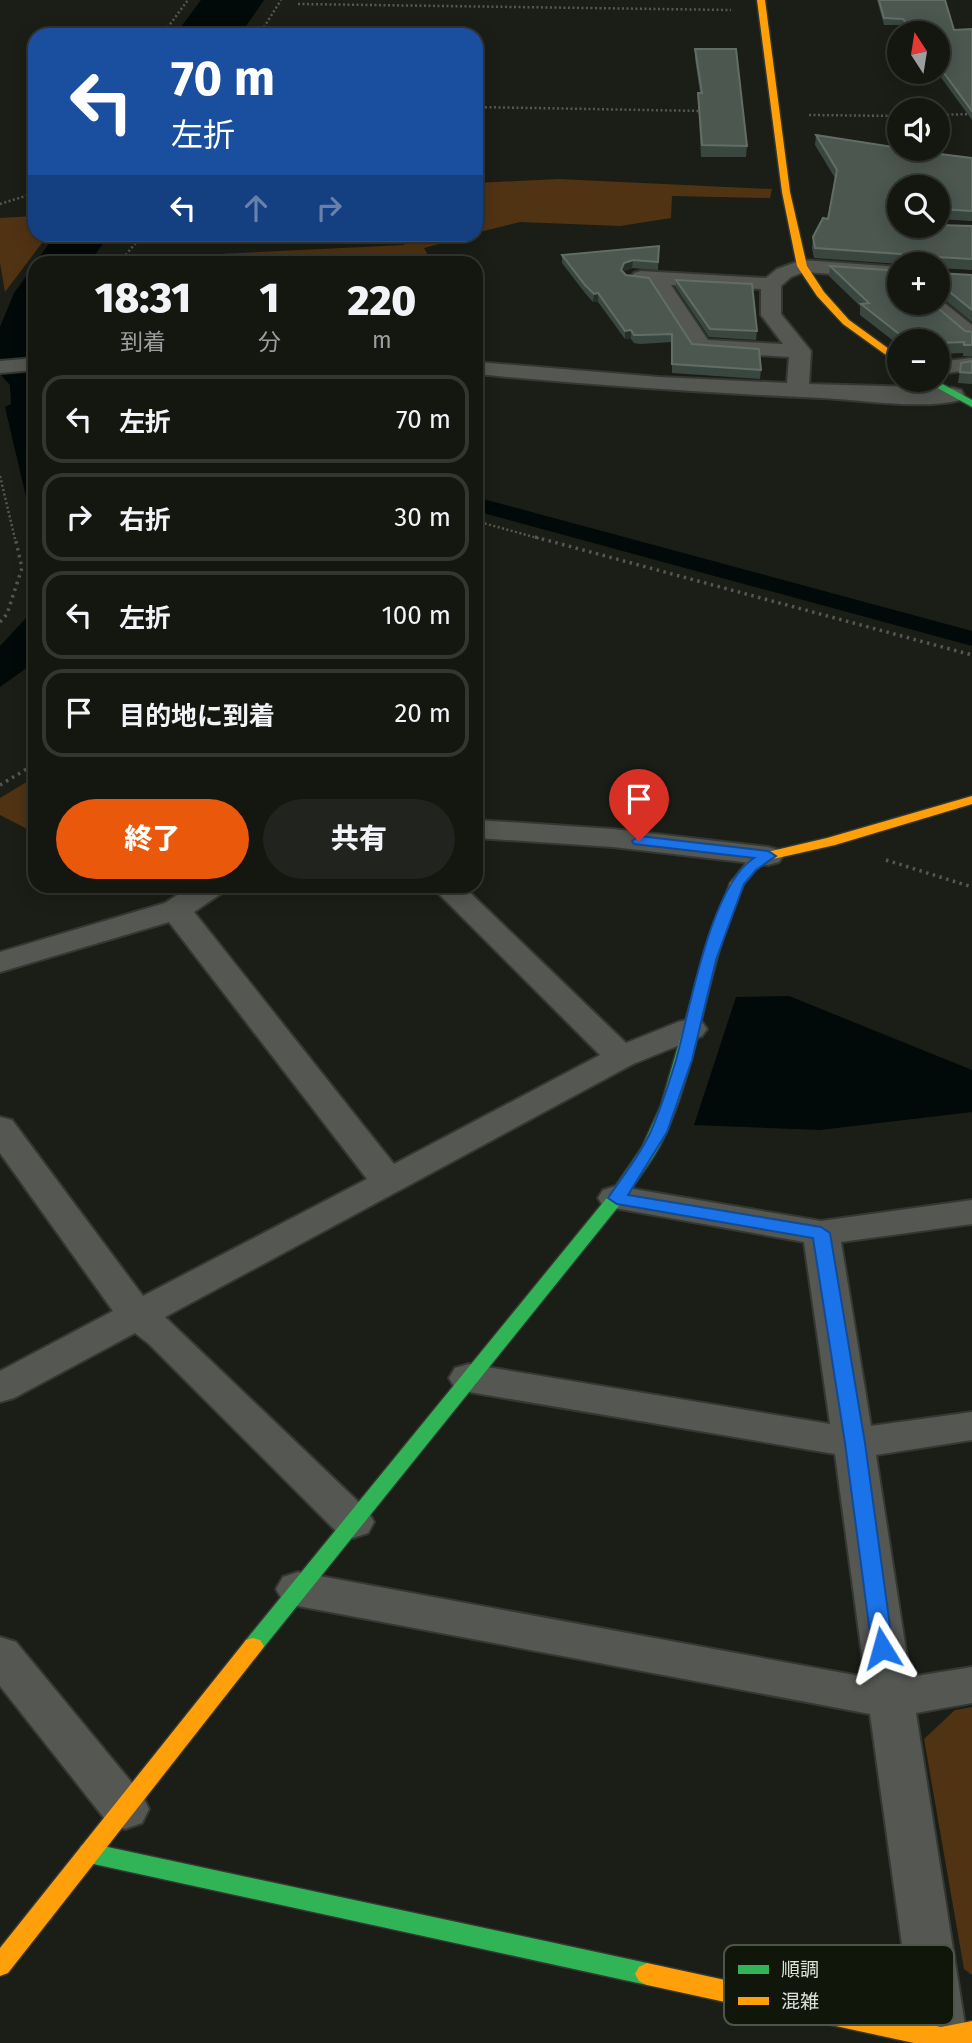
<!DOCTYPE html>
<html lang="ja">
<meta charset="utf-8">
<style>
:root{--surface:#141610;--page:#21231e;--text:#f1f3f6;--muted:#9d9f9f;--line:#333530;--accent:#ea580c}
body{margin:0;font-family:"Fira Sans","Noto Sans JP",sans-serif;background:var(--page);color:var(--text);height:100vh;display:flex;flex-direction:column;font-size:26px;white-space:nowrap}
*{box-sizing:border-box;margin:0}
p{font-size:23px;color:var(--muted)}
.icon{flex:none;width:38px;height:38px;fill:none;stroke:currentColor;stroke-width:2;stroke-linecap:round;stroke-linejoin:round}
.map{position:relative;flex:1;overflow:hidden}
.drawer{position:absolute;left:28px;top:256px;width:455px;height:637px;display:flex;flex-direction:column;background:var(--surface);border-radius:21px;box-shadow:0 4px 18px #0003,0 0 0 2px var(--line)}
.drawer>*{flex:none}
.top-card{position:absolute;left:28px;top:28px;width:455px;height:214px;border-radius:21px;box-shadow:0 4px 18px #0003,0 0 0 2px var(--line);background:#1a4fa0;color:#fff;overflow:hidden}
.needle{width:46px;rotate:348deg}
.buttons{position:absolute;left:887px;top:21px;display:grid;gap:14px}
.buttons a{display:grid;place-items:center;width:63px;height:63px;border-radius:50%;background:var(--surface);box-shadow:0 4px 18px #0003,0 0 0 2px var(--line);font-size:35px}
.pin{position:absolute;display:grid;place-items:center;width:60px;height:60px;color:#fff;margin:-72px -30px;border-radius:50% 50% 50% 0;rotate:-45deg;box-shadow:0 0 7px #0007}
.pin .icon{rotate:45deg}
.me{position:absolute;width:77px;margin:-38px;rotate:352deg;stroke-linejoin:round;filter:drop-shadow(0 0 5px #0008)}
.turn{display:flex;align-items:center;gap:24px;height:147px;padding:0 28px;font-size:32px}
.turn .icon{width:91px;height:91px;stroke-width:2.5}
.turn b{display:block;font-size:49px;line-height:60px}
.lanes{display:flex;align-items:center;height:66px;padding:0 28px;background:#0003;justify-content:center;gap:35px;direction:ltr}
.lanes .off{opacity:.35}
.eta{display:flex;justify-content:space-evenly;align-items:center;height:119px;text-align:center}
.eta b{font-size:42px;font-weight:800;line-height:49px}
.cta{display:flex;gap:14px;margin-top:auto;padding:14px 28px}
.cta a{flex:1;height:80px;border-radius:42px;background:var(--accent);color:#fff;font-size:28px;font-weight:800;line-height:80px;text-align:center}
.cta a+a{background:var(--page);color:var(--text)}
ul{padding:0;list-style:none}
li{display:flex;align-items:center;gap:21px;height:88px;margin:0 14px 10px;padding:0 14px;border:4px solid var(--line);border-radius:21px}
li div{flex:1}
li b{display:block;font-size:26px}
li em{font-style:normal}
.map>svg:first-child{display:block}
</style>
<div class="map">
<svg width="972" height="2043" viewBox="0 0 972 2043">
<rect width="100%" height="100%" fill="#1a1e16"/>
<g fill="#503313">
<path d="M 558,179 L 772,189 L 770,198 L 672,196 L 671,218 L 620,226 L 520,222 L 476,233 L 476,183 Z"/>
<path d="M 35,216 L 35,234 L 48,235 L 5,292 L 0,263 L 0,218 Z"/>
<path d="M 401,235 L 472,235 L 424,248 L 432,262 L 132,262 L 136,258 L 404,245 Z"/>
<path d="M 35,777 L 35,833 L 0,815 L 0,798 Z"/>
<path d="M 972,1707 L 972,1975 L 964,1969 L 924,1739 L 955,1710 Z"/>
</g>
<g fill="#020909">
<path d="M 201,0 L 264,0 L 240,35 L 175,35 Z"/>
<path d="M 55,235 L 55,234 L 109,235 L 90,262 L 36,262 Z"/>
<path d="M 35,264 L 35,535 L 5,407 L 11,404 L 10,385 L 0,374 L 0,327 L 14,293 Z"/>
<path d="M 476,497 L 972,631 L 972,646 L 476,511 Z"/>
<path d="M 35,599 L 35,662 L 0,687 L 0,646 L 25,619 Z"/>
<path d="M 789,996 L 972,1070 L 972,1112 L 820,1130 L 694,1125 L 736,997 Z"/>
</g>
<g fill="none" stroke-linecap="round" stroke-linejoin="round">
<g stroke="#343732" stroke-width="4">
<g id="street">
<path d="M 802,260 L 900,267 L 900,279 L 804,272 L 791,277 L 781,286 L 781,314 L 811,351 L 809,384 L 953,388 L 961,390 L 964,395 L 961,400 C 921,410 864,400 822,398 C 707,393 591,385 476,374 L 476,362 L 659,377 L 787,383 L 789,357 L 694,351 L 650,283 L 634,281 L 631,277 L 634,273 L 641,271 L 766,278 L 777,269 ZM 671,285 L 761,289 L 761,315 L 783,344 L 708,340 Z"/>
<path d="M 938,298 L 972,325 L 972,342 L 965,340 L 923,303 L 938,303 Z"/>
<path d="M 35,358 L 35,370 L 0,373 L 0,361 Z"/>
<path d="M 972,358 L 972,370 L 938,374 L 938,362 Z"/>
<path d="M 476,820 L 613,829 L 768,847 L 779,850 L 783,856 L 779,862 L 768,865 L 613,847 L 476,838 Z"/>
<path d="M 191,886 L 226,886 L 222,893 L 194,912 L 394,1164 L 600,1055 L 431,886 L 463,886 L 626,1043 L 678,1022 L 690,1019 L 702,1022 L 707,1029 L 702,1036 L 633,1064 L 165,1317 L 368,1511 L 374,1522 L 368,1533 L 353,1538 L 338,1533 L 149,1344 L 135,1333 L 14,1398 L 0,1402 L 0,1371 L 113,1311 L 0,1153 L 0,1117 L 12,1120 L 143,1296 L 367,1179 L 169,922 L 0,972 L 0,952 L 165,903 Z"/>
<path d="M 616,1186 L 821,1221 L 972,1200 L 972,1224 L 841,1242 L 871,1426 L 972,1412 L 972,1440 L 876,1455 L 910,1677 L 972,1667 L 972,1703 L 916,1713 L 967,2038 L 964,2043 L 918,2043 L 915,2038 L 870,1714 L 298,1606 L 283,1601 L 276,1589 L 283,1577 L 298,1572 L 865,1677 L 835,1454 L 469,1392 L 455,1388 L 449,1378 L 455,1368 L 469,1364 L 830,1424 L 804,1242 L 603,1206 L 598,1198 L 603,1190 Z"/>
<path d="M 0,1637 L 16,1642 L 142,1795 L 149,1809 L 142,1823 L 125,1829 L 108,1823 L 0,1686 Z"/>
</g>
</g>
<g stroke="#343732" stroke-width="3">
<g id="fast">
<path d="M 923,380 L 935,380 L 972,400 L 972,407 Z"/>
<path d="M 718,928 L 725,932 C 704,997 695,1066 668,1129 C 657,1156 638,1178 622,1202 L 260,1652 L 253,1654 L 246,1652 L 242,1646 L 246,1640 L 610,1194 L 642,1147 L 661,1105 L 711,932 Z"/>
<path d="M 89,1843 L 647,1963 L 655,1967 L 659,1974 L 655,1981 L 647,1985 L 89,1863 L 81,1860 L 78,1853 L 81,1846 Z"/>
</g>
</g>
<g stroke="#343732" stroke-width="3">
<g id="slow">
<path d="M 757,0 L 765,0 L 790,192 L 807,266 L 824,292 L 849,320 L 900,357 L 900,365 L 843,324 L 817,296 L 797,266 L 782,192 Z"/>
<path d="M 972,796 L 972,804 L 835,845 L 773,859 L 756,869 L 744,884 L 723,935 L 718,936 L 711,932 L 730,883 L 746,863 L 763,853 L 827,838 Z"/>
<path d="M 253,1638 L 260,1640 L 264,1646 L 260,1652 L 8,1973 L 0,1976 L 0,1948 L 246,1640 Z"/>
<path d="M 647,1963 L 941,2027 L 972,2021 L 972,2043 L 914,2043 L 647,1985 L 639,1981 L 635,1974 L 639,1967 Z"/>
</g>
</g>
<g stroke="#555852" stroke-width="2.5" stroke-dasharray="2 2.5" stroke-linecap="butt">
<path d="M 298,4 L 731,10"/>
<path d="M 162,35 L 188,0"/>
<path d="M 259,35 L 281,0"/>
<path d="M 476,107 L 702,111"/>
<path d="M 809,115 L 900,116"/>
<path d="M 938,115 L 972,114"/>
<path d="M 0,204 L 35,193"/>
<path d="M 120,262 L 143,234"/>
<path d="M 0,476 L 15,539"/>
<path d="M 476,521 L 541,539"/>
</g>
<g stroke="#555852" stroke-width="3.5" stroke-dasharray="2.5 4.5" stroke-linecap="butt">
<path d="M 535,537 L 972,655"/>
<path d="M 0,622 L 7,614 L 22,568 L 15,537"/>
<path d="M 0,785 L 35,764"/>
<path d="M 886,860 L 972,887"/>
</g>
<use href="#street" fill="#545752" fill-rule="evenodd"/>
<use href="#fast" fill="#30b455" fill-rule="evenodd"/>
<use href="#slow" fill="#ff9f0a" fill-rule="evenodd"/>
</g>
<g fill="#3a4740">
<path d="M 877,0 L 945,0 L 954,30 L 972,29 L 972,120 L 937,72 L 938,72 L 938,33 L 909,33 L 903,25 L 884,25 Z"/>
<path d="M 695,49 L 747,146 L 746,157 L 701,157 L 698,103 L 698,93 L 700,93 L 695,59 Z"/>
<path d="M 816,135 L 972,158 L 972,221 L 938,219 L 938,187 L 900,226 L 972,226 L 972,270 L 938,268 L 938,264 L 900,264 L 814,258 L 812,248 L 813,237 L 828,219 L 835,178 L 815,145 Z"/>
<path d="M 659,246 L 658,270 L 632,268 L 624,271 L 623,273 L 692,344 L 761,370 L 760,379 L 672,373 L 672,342 L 640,344 L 634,343 L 631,339 L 625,339 L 598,302 L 593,302 L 585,293 L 562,263 L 562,255 Z"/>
<path d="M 830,266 L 900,303 L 965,331 L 972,332 L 972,356 L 963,356 L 963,353 L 938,354 L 938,341 L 900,341 L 900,346 L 860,315 L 860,306 L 829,276 Z"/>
<path d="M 938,273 L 972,275 L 972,322 L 940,296 Z"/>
<path d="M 676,280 L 757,331 L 756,340 L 709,337 L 676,288 Z"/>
<path d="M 972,361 L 972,384 L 958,383 L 961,363 Z"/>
</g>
<g fill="#262f28">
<path d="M 633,260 L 632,268 L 624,271 L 621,279 L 621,270 L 624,263 Z"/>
<path d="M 938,285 L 941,285 L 940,296 L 938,296 Z"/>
<path d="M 598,293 L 598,302 L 593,302 L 594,294 Z"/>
<path d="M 631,330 L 631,339 L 625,339 L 625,331 Z"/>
</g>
<g fill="#4c5750" stroke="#626d66" stroke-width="2">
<path d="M 879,0 L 945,0 L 954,30 L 972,29 L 972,111 L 938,65 L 938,33 L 914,33 L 903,19 L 884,18 Z"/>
<path d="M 695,49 L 736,49 L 747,146 L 702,145 L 698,93 L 702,93 Z"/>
<path d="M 816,135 L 900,148 L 900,149 L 972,158 L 972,211 L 938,209 L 938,187 L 900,187 L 900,226 L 938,225 L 972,226 L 972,259 L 937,257 L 937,264 L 904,264 L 904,256 L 901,254 L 815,248 L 813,237 L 823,218 L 828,219 L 837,170 Z"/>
<path d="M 659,246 L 658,262 L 633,260 L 624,263 L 621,270 L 626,275 L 649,278 L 692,344 L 759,349 L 761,370 L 672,364 L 672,334 L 640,335 L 634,335 L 631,330 L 625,331 L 598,293 L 594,294 L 585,285 L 562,255 Z"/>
<path d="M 830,266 L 900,271 L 900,303 L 932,303 L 965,331 L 972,332 L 972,345 L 964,345 L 964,342 L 938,343 L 938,341 L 904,341 L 903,337 L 861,304 L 869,303 Z"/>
<path d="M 938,273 L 972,275 L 972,310 L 941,285 L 938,285 Z"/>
<path d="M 676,280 L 752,284 L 757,331 L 710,329 Z"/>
<path d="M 972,361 L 972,373 L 960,372 L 961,363 Z"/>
</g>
<path fill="#1a73e8" stroke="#114b97" stroke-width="2" d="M 639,836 L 768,851 L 776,856 L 756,870 L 744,884 L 716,960 L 692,1060 L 667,1132 L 628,1195 L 821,1227 L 830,1233 L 865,1443 L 893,1648 L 890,1654 L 882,1656 L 875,1654 L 872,1648 L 845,1443 L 813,1238 L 617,1204 L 608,1198 C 622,1177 641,1154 651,1131 C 661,1108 669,1083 676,1060 C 690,1010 710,886 754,858 L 634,844 L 632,841 Z"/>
<rect x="724" y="1945" width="230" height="80" rx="10" fill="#10170a" stroke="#4e5448" stroke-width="2"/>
<rect x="738" y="1965" width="31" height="9" fill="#30b455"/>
<rect x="738" y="1997" width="31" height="8" fill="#ff9f0a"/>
<g font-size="19" fill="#dde2d9">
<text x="781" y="1976">順調</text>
<text x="781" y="2008">混雑</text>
</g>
</svg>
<div class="buttons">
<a><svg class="needle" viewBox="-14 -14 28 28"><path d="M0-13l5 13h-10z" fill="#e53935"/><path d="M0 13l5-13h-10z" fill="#9d9f9f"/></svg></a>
<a><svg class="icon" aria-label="sound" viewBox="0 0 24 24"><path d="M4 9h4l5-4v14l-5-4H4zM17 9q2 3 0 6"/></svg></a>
<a><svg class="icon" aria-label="search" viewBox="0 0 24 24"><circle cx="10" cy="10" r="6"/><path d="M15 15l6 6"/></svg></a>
<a>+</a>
<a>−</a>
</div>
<div class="pin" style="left:639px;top:841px;background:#d93025"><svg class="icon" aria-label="arrive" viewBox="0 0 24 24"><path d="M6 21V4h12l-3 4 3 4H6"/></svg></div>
<svg class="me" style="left:882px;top:1648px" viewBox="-20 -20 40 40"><path d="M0-17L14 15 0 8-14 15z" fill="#1a73e8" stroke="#fff" stroke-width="4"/></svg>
<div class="top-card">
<div class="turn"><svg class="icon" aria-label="left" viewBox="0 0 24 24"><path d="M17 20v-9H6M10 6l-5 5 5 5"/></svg><div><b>70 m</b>左折</div></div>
<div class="lanes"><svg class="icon" aria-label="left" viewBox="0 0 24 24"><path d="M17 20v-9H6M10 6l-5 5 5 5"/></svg><svg class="icon off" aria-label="ahead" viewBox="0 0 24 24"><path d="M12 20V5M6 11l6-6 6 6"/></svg><svg class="icon off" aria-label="right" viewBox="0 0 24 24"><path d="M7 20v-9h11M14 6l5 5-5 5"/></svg></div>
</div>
<section class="drawer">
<div class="eta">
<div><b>18:31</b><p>到着</p></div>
<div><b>1</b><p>分</p></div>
<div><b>220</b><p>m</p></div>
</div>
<ul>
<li><svg class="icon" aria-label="left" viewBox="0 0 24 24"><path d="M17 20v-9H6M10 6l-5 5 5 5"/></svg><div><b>左折</b></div><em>70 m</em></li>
<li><svg class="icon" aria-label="right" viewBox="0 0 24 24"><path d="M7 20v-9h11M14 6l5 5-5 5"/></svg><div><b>右折</b></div><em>30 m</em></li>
<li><svg class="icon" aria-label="left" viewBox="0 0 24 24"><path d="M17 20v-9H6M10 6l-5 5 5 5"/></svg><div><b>左折</b></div><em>100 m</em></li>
<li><svg class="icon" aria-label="arrive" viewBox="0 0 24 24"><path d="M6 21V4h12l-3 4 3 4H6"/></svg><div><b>目的地に到着</b></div><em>20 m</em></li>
</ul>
<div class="cta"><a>終了</a><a>共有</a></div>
</section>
</div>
